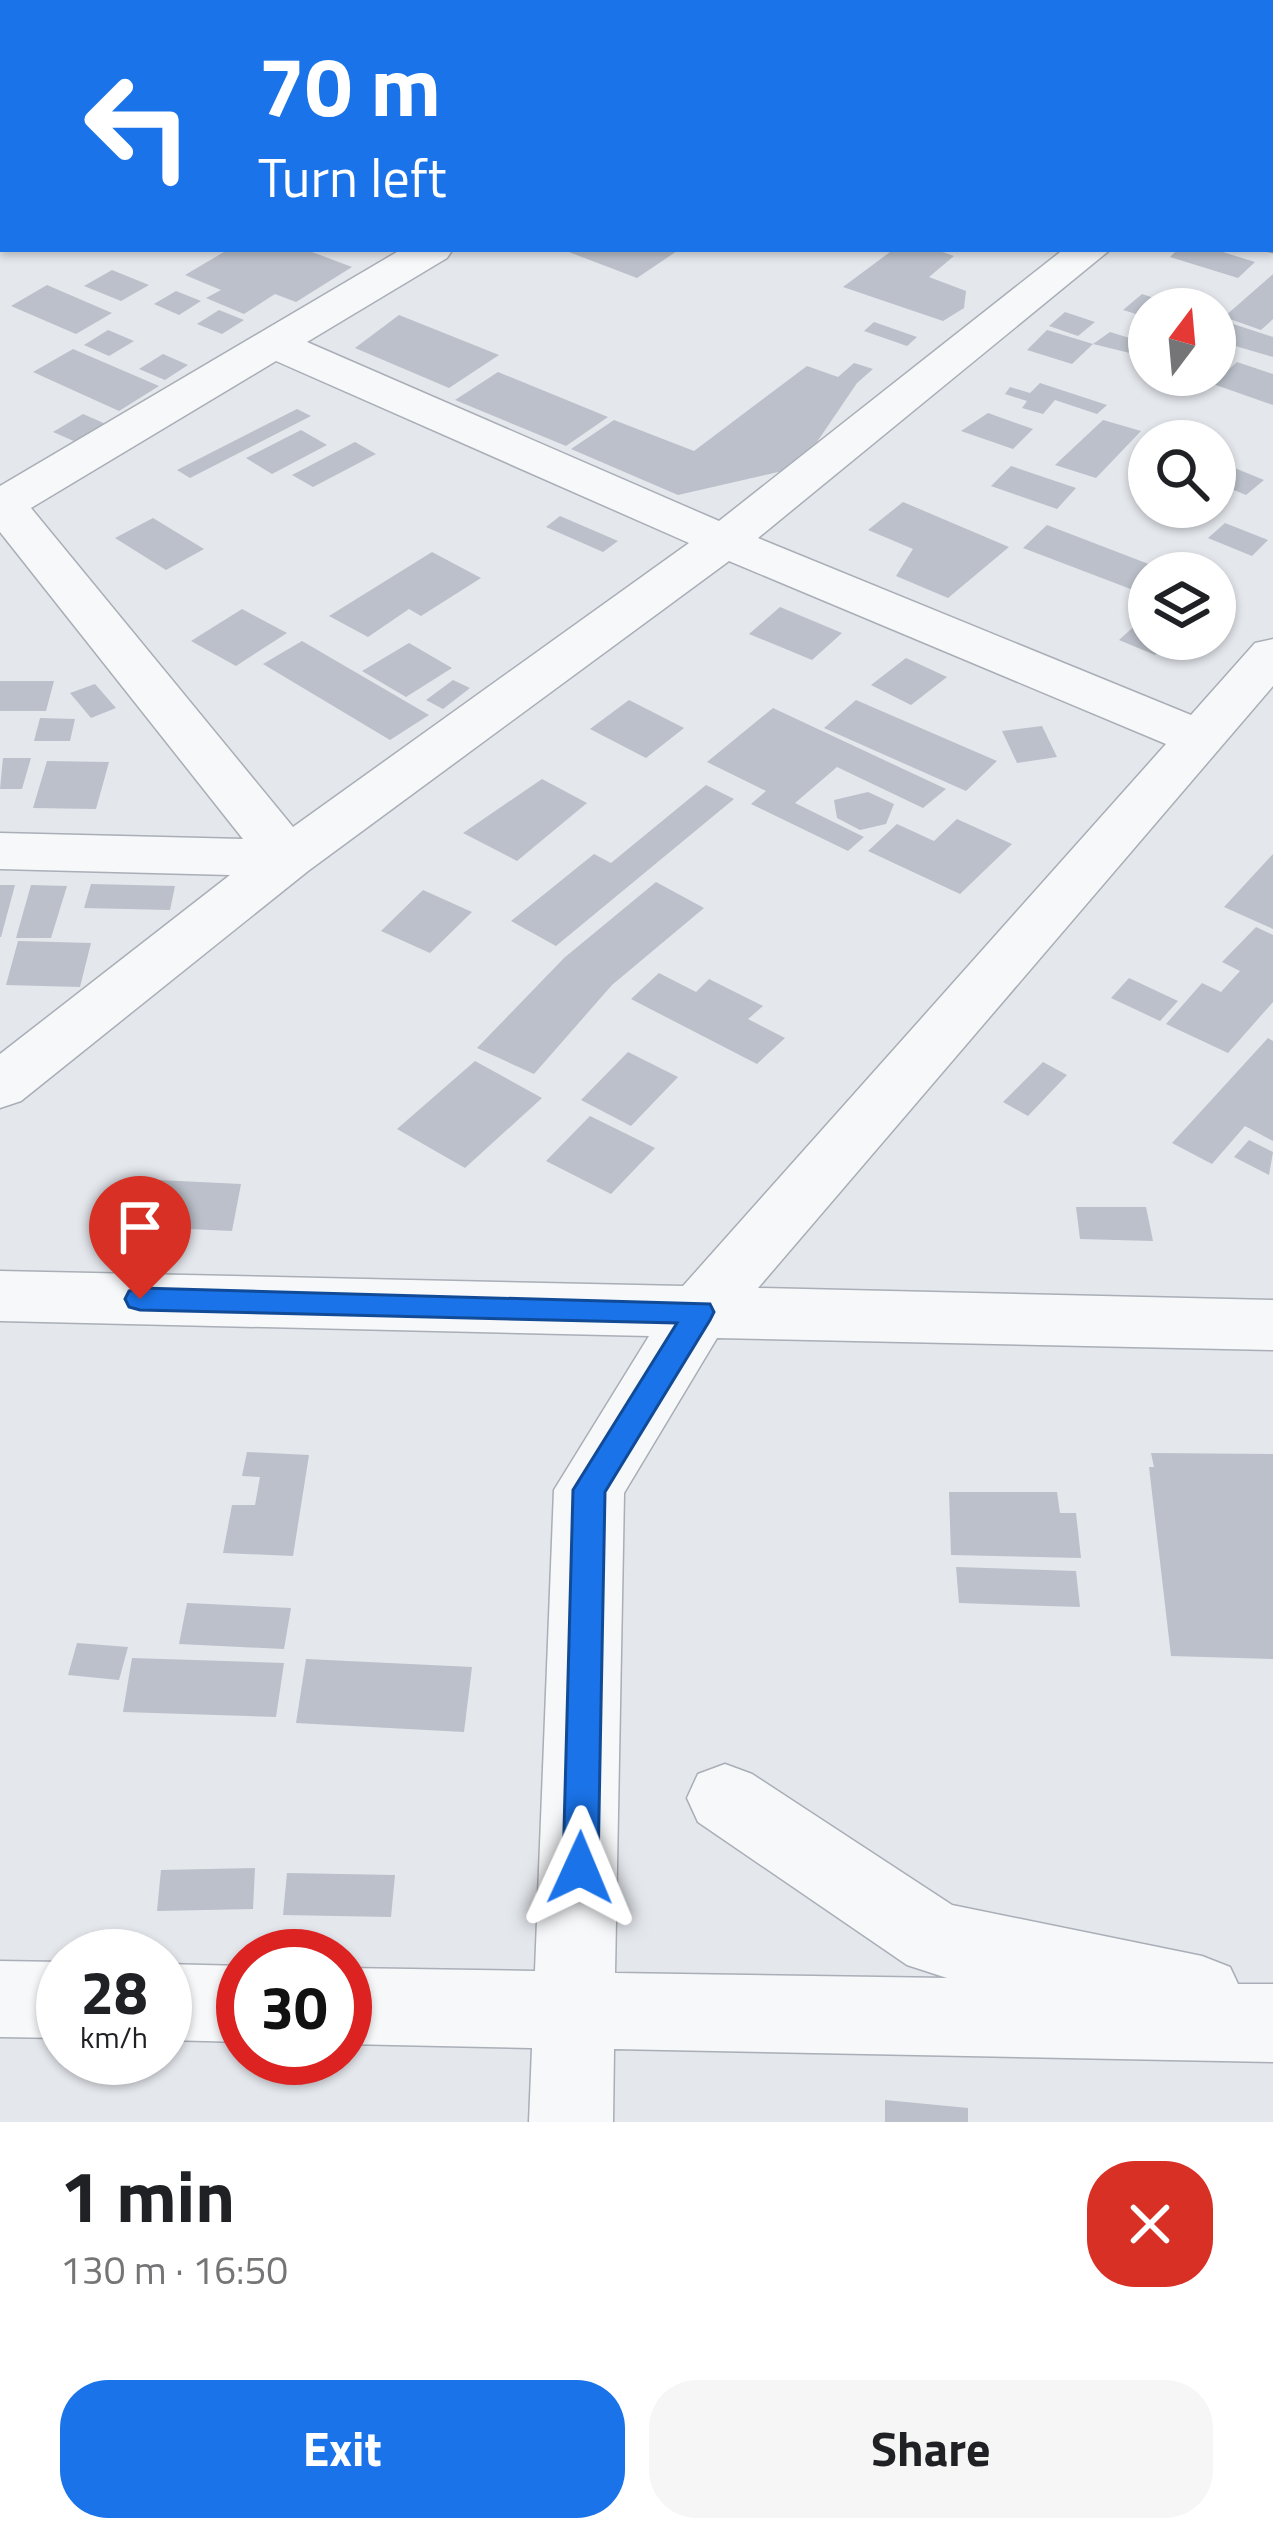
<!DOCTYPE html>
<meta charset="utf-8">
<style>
:root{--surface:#fff;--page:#f6f6f6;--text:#202124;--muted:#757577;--accent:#1a73e8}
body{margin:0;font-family:"Titillium Web",sans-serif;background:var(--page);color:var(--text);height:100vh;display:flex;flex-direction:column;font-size:45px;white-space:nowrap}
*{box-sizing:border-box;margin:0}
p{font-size:39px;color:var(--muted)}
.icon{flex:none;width:66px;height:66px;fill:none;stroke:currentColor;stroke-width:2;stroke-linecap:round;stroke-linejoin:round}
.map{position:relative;height:2122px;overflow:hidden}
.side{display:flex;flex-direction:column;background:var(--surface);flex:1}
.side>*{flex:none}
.guide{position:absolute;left:0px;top:0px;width:1275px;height:252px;box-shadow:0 3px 9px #0004;background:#1a73e8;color:#fff;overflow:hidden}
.needle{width:78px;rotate:16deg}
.tools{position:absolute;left:1128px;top:288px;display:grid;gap:24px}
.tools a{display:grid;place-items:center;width:108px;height:108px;border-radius:50%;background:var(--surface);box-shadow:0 3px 9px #0004;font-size:60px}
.speed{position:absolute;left:36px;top:1929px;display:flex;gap:24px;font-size:60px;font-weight:700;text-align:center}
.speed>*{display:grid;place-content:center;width:156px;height:156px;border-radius:50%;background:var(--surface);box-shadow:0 3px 9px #0004;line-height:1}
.speed small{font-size:30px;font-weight:400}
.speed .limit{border:18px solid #d22;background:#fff;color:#111}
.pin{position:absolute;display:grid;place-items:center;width:102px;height:102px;color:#fff;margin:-123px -51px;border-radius:50% 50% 50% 0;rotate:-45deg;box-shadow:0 0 12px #0007}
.pin .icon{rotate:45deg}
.me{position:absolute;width:132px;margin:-66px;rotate:1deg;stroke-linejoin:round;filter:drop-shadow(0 0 9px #0008)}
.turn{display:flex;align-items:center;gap:42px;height:252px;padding:0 60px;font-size:54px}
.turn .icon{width:156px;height:156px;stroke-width:2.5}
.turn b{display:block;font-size:84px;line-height:102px}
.round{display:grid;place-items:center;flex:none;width:126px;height:126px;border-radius:48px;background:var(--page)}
.headline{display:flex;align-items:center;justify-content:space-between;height:204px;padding:0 60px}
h1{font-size:72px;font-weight:700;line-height:90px}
.cta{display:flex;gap:24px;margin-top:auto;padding:24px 60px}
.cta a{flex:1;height:138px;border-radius:48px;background:var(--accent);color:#fff;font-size:48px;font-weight:700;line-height:138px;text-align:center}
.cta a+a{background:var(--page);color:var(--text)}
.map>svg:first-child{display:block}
</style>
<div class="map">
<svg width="1273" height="2122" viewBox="0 0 1273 2122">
<rect width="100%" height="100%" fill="#e4e7ec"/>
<g fill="#bbc0ca">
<path d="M 229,249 L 304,249 L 352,267 L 296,302 L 275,294 L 244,314 L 206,298 L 221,290 L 185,275 Z"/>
<path d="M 561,249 L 680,249 L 637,278 Z"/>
<path d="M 894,249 L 934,249 L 954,256 L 929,277 L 966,291 L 964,308 L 943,321 L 843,287 Z"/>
<path d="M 1178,249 L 1213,249 L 1255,262 L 1238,278 L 1170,257 Z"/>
<path d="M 112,270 L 149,285 L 121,301 L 84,286 Z"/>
<path d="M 1273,274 L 1273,319 L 1261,330 L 1224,317 Z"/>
<path d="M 47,285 L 112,313 L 76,334 L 11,306 Z"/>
<path d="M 176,291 L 201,301 L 179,315 L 154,304 Z"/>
<path d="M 1142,294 L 1184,308 L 1184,309 L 1149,309 L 1149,318 L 1123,310 Z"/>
<path d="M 219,310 L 244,320 L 222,334 L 197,324 Z"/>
<path d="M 1065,312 L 1095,322 L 1078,336 L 1049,326 Z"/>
<path d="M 399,315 L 499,355 L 449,388 L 355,348 Z"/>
<path d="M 1215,318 L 1273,337 L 1273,357 L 1215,340 Z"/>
<path d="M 874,322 L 917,337 L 907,346 L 864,331 Z"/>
<path d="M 108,330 L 134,341 L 109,356 L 84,345 Z"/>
<path d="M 1047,330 L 1093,344 L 1072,364 L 1027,350 Z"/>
<path d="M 1110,332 L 1149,344 L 1138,355 L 1093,344 Z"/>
<path d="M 73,349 L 159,386 L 119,411 L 33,372 Z"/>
<path d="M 163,354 L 188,365 L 165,380 L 139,369 Z"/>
<path d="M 1237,362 L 1273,374 L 1273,405 L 1213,384 Z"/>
<path d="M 854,363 L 873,369 L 857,383 L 800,467 L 678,495 L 571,449 L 614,420 L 694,451 L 807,366 L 838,377 Z"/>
<path d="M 498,372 L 608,417 L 566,446 L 455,400 Z"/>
<path d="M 1040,383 L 1107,405 L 1097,414 L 1055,400 L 1043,414 L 1022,408 L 1027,401 L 1005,394 L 1010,387 L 1030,393 Z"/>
<path d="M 297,409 L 311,416 L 190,478 L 177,470 Z"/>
<path d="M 988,413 L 1033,429 L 1013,449 L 961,431 Z"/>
<path d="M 83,414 L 106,424 L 76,442 L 53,432 Z"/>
<path d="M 1103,420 L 1141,431 L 1096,478 L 1055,465 Z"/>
<path d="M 301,430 L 327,445 L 272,474 L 246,458 Z"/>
<path d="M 355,442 L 376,454 L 313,487 L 292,475 Z"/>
<path d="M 1215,460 L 1264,480 L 1246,495 L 1215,482 Z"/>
<path d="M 1011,466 L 1076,488 L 1057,509 L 991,486 Z"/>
<path d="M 903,502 L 1009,547 L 948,598 L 896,576 L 913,549 L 868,530 Z"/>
<path d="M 560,516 L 618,541 L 603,552 L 546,527 Z"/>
<path d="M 153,518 L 204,549 L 166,570 L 115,538 Z"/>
<path d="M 1225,523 L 1268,540 L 1252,556 L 1208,538 Z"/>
<path d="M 1047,525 L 1172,573 L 1149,573 L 1149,596 L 1023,548 Z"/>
<path d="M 432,552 L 481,578 L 421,616 L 409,609 L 368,637 L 329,616 Z"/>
<path d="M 780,607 L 842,633 L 812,660 L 749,634 Z"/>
<path d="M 242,609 L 287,633 L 236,666 L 191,641 Z"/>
<path d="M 1149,613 L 1149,639 L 1173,639 L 1155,655 L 1119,640 Z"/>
<path d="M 302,641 L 429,715 L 390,740 L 263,664 Z"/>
<path d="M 409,643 L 452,668 L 406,697 L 362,671 Z"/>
<path d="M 906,658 L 947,677 L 911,705 L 871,685 Z"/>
<path d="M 453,680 L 470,688 L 443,709 L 426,700 Z"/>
<path d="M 0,681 L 54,681 L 46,711 L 0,711 Z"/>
<path d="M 95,684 L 116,708 L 91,718 L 70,693 Z"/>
<path d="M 629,700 L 684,728 L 646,758 L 590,729 Z"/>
<path d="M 856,700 L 997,761 L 966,791 L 824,728 Z"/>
<path d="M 773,708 L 946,789 L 923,808 L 837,767 L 795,803 L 864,837 L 848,851 L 751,804 L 766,791 L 707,762 Z"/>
<path d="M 40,718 L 75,719 L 70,741 L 34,741 Z"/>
<path d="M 1042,726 L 1057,757 L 1017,763 L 1002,731 Z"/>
<path d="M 3,758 L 31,758 L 22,789 L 0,789 Z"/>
<path d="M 47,761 L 109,762 L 96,809 L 33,808 Z"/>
<path d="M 542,779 L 587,803 L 517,861 L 463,833 Z"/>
<path d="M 706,785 L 734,799 L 556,946 L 511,921 L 594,854 L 611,863 Z"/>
<path d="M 868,792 L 894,804 L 886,824 L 860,830 L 837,818 L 834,800 Z"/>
<path d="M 957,819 L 1012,844 L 960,894 L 868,851 L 897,824 L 934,841 Z"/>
<path d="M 1273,854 L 1273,929 L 1224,907 Z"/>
<path d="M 656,882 L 704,908 L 612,985 L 534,1074 L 477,1048 L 564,958 Z"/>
<path d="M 91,884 L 175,886 L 170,910 L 84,908 Z"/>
<path d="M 0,885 L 15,885 L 1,937 L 0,937 Z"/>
<path d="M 31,885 L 67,886 L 51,938 L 16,938 Z"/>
<path d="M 423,890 L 472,912 L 430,953 L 381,931 Z"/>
<path d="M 1256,927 L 1273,935 L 1273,1002 L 1228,1053 L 1166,1024 L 1202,983 L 1221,992 L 1240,971 L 1222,962 Z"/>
<path d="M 18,941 L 91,943 L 80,987 L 6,985 Z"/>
<path d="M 659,973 L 696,992 L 709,979 L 763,1006 L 748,1019 L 785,1038 L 757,1064 L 631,999 Z"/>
<path d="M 1129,978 L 1178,1001 L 1160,1021 L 1111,998 Z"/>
<path d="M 1268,1038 L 1273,1041 L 1273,1141 L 1245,1126 L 1212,1164 L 1172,1143 Z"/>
<path d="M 628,1052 L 678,1077 L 631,1126 L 581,1100 Z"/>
<path d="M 475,1061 L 542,1098 L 465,1168 L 397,1129 Z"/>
<path d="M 1043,1062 L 1067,1075 L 1028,1116 L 1003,1102 Z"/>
<path d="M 590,1116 L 655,1148 L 611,1194 L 546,1161 Z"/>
<path d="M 1249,1140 L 1273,1152 L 1269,1175 L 1234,1157 Z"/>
<path d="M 158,1180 L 241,1184 L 232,1231 L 146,1227 Z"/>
<path d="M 1076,1207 L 1146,1207 L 1153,1241 L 1080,1239 Z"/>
<path d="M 247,1452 L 309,1455 L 293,1556 L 223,1553 L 232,1505 L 255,1505 L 260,1477 L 242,1476 Z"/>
<path d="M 1151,1453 L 1273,1454 L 1273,1659 L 1171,1656 L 1149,1467 L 1154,1467 Z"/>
<path d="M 949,1492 L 1057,1492 L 1060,1513 L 1076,1513 L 1081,1558 L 951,1555 Z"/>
<path d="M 956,1567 L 1076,1571 L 1080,1607 L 959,1603 Z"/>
<path d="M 187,1603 L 291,1608 L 284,1649 L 179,1644 Z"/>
<path d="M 77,1643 L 128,1647 L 119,1680 L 68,1675 Z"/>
<path d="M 132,1658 L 284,1663 L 276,1717 L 123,1712 Z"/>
<path d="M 306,1659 L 472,1667 L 464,1732 L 296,1723 Z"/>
<path d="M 255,1868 L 253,1909 L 157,1911 L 161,1870 Z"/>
<path d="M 287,1873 L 395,1875 L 391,1917 L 283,1915 Z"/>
<path d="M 885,2100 L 968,2108 L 968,2122 L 885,2122 Z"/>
</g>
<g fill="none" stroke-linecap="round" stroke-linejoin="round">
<g stroke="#a9aeb7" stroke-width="3">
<g id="minor">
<path d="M 548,0 L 591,0 L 593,3 L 550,3 Z"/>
<rect x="0" y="40" width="3" height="23"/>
<path d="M 1272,226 L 1273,226 L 1273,252 L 1261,249 L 1272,249 Z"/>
<path d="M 402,249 L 453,249 L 447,258 L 307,342 L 719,521 L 1064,249 L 1111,249 L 758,538 L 1191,715 L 1255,643 L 1273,639 L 1273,686 L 758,1288 L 1273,1300 L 1273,1350 L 717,1338 L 624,1493 L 615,1973 L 947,1978 L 907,1965 L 698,1822 L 687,1798 L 698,1774 L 725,1764 L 752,1774 L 952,1905 L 1202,1956 L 1230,1967 L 1238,1984 L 1273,1984 L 1273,2062 L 614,2049 L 613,2122 L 529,2122 L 532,2048 L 345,2044 L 345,1968 L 535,1971 L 554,1490 L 649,1336 L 0,1321 L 0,1271 L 683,1286 L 1166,744 L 729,561 L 308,871 L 21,1101 L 0,1108 L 0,1054 L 230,875 L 0,869 L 0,833 L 243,839 L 0,532 L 0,486 ZM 276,361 L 689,543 L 293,827 L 31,508 Z"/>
<path d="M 0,1961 L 63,1962 L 63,2038 L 0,2037 Z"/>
<path d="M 165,1964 L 243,1966 L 243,2042 L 165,2040 Z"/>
</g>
</g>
<use href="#minor" fill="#f7f8fa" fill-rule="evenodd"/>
</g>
<path fill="#1a73e8" stroke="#114b97" stroke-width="3" d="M 140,1288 L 710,1304 L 714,1312 L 710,1320 L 605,1492 L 598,1868 L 593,1880 L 580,1884 L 568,1880 L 563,1868 L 573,1490 L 677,1323 L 140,1310 L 129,1307 L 125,1299 L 129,1291 Z"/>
</svg>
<div class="tools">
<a><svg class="needle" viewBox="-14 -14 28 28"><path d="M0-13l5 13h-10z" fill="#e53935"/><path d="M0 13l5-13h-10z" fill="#757577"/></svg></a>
<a><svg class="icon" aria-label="search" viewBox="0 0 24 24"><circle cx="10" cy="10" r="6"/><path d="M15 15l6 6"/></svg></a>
<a><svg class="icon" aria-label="layers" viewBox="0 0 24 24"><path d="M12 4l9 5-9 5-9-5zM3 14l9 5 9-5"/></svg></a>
</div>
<div class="speed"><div>28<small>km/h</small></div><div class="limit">30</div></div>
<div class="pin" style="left:140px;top:1299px;background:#d93025"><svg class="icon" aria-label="arrive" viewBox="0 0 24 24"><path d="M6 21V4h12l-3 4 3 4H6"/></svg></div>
<svg class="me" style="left:580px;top:1868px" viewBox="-20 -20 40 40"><path d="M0-17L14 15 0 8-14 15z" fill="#1a73e8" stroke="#fff" stroke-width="4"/></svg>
<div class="guide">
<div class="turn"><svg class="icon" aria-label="left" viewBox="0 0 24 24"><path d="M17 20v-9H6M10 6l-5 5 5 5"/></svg><div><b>70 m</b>Turn left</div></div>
</div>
</div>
<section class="side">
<div class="headline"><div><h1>1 min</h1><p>130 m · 16:50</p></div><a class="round" style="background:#d93025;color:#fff"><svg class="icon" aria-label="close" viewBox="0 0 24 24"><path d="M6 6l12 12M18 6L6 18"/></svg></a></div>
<div class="cta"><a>Exit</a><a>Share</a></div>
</section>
